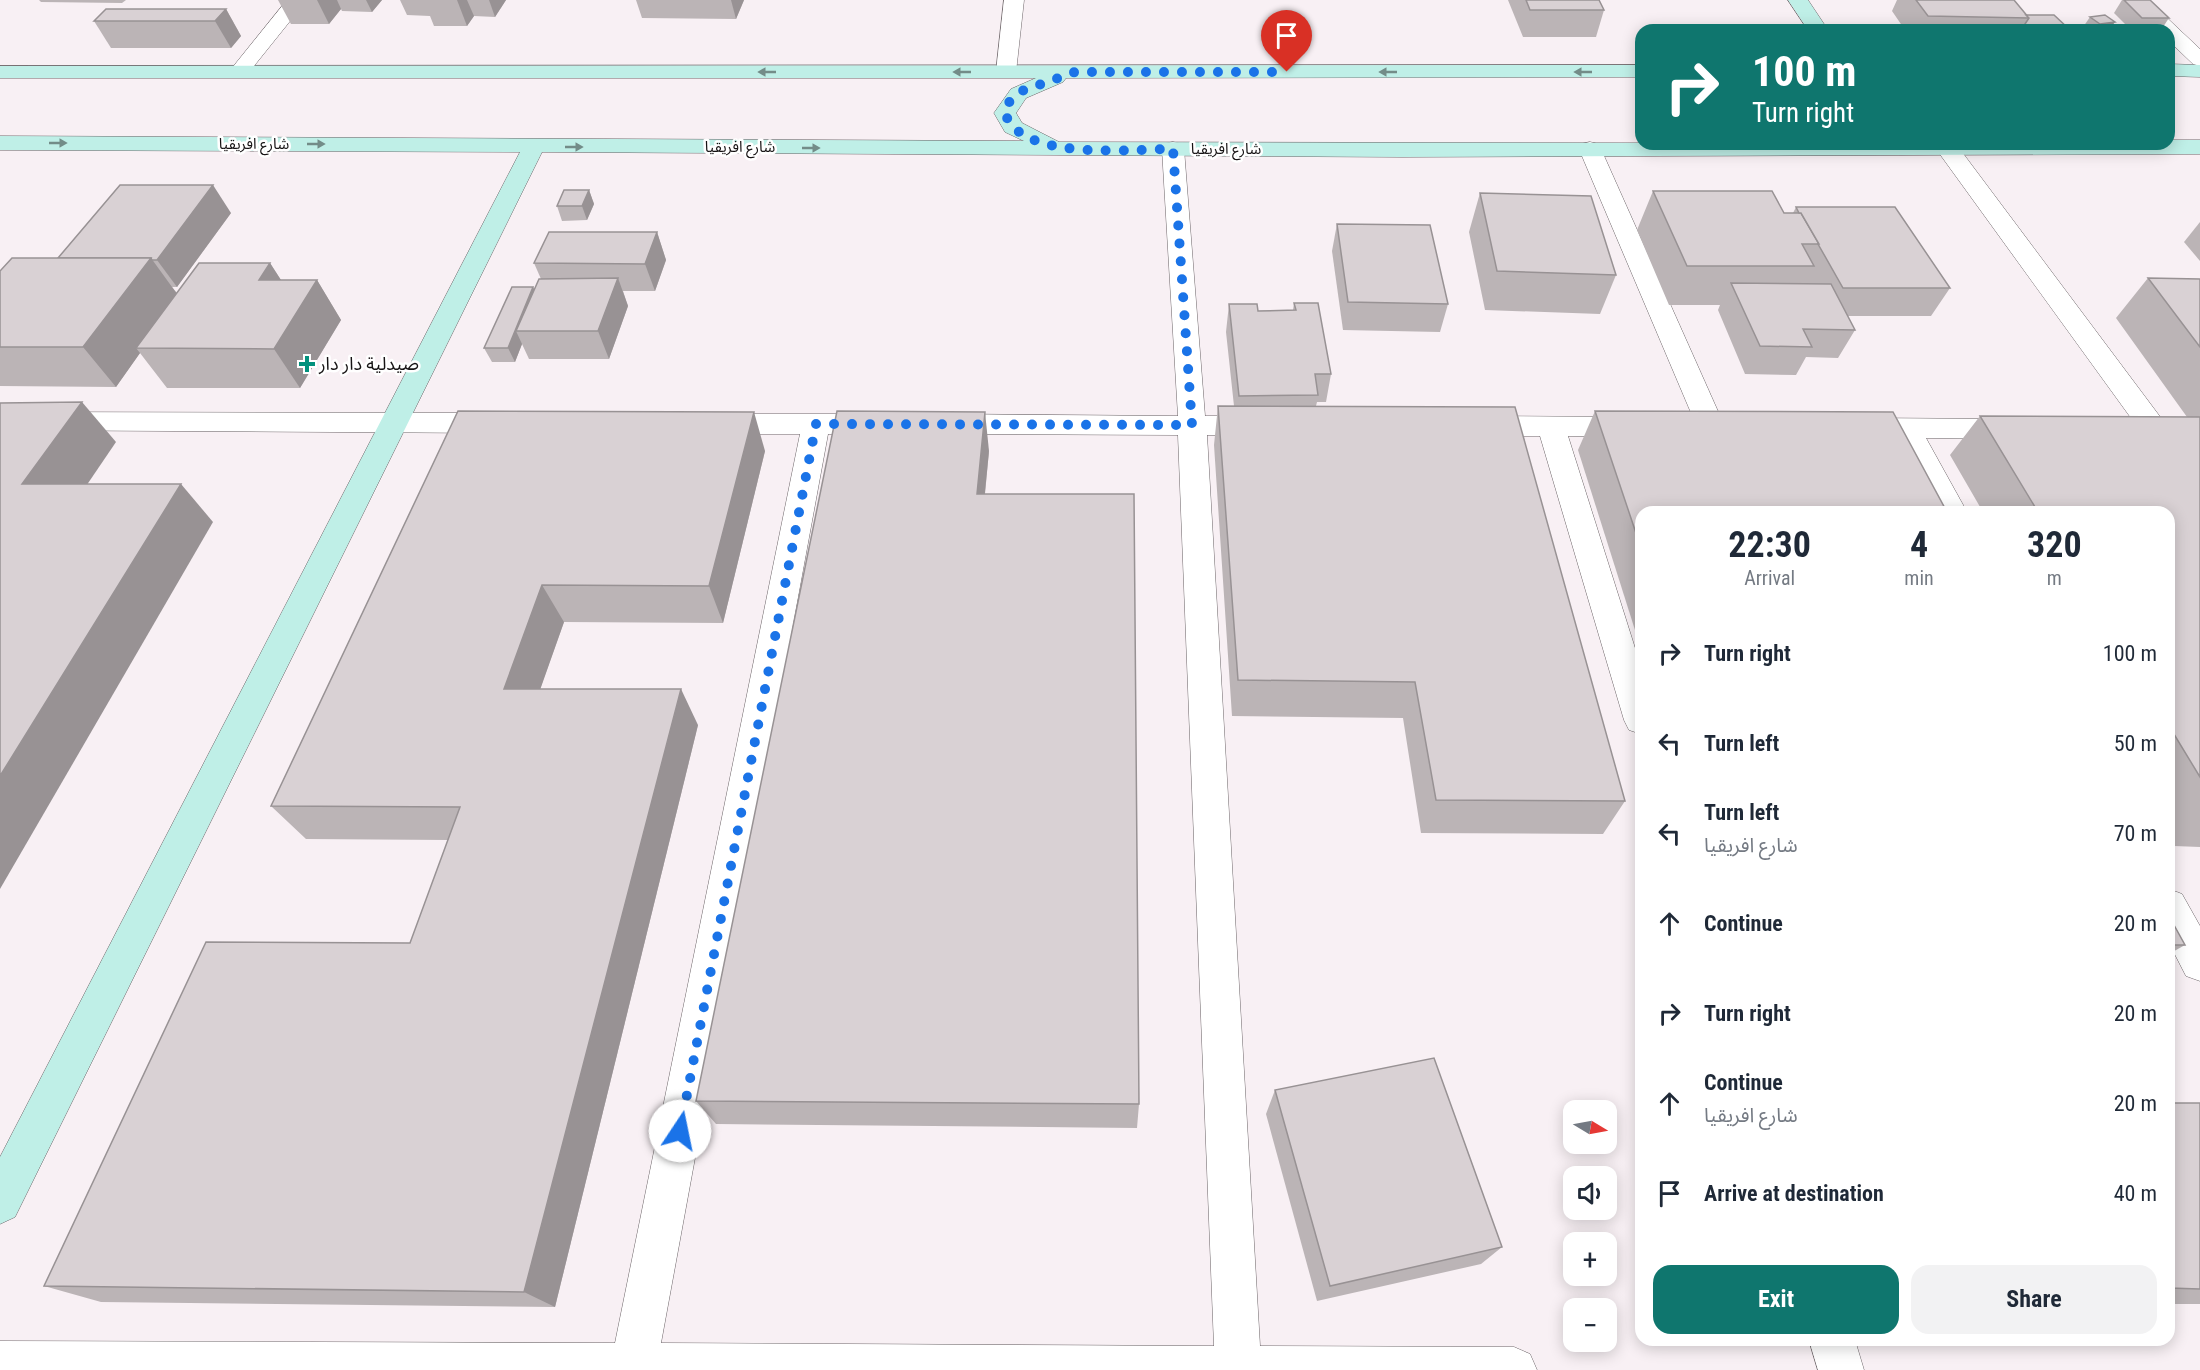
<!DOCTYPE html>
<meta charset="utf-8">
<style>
:root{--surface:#fff;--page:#f2f2f3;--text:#1f2937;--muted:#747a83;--accent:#0f766e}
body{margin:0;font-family:"Roboto Condensed","Noto Sans Arabic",sans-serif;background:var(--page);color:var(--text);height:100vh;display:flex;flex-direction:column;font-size:22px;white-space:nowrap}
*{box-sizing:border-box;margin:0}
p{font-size:20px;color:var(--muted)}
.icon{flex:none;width:33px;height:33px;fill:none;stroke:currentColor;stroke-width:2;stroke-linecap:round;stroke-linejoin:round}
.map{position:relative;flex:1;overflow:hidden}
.details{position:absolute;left:1635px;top:506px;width:540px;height:840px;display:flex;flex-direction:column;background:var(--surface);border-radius:18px;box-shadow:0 3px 15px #0003}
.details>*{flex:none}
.banner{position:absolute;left:1635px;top:24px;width:540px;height:126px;border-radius:18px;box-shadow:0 3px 15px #0003;background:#0f766e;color:#fff;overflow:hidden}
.needle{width:39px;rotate:100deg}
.controls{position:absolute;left:1563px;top:1100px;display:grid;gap:12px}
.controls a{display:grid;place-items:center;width:54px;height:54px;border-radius:12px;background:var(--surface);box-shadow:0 3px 15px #0003;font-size:30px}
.pin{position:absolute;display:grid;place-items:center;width:51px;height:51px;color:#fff;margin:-62px -26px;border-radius:50% 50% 50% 0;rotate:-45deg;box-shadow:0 0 6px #0007}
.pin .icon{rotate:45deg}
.me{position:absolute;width:66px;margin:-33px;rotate:11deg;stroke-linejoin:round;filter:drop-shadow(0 0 4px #0008)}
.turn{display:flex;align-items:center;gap:21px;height:126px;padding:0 18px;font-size:27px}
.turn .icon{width:78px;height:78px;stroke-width:2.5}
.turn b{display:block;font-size:42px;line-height:51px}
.eta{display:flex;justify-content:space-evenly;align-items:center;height:102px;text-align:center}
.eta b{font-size:36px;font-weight:700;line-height:42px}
.cta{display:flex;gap:12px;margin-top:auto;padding:12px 18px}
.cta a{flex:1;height:69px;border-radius:18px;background:var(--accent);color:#fff;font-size:24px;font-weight:700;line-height:69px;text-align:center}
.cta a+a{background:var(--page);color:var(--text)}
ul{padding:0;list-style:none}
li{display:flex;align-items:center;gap:18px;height:90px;padding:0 18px}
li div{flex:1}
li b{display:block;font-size:22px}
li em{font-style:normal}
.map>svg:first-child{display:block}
</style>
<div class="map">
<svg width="2200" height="1370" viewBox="0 0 2200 1370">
<rect width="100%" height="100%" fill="#f8f0f4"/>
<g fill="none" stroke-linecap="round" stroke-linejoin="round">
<g stroke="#6c6568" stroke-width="1">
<g id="street">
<path d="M 287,0 L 307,0 L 246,76 L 232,76 L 229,72 L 232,68 Z"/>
<path d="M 1004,0 L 1024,0 L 1016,72 L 1013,76 L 999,76 L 996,72 Z"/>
<path d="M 2127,0 L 2148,0 L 2200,49 L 2200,66 L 2193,64 L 2169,41 L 2169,30 L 2157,30 Z"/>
<path d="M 1173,142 L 1181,144 L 1184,149 L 1205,416 L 1262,416 L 1272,419 L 1276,426 L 1272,433 L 1262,436 L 1207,435 L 1260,1346 L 1514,1347 L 1530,1354 L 1537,1370 L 0,1370 L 0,1341 L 615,1343 L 800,434 L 714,434 L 704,431 L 700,424 L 704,417 L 714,414 L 878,414 L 888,417 L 892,424 L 888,431 L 878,434 L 828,434 L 661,1343 L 1214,1346 L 1178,435 L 942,434 L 932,431 L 928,424 L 932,417 L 942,414 L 1178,416 L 1162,149 L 1165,144 Z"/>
<path d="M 1590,142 L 1598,144 L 1601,149 L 1725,427 L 1721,434 L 1711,437 L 1701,434 L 1697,427 L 1579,149 L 1582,144 Z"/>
<path d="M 1939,144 L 1956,144 L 2164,422 L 2168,429 L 2164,436 L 2154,439 L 2144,436 L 1939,153 L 1936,148 Z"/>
<path d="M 0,412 L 497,413 L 507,416 L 511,423 L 507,430 L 497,433 L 0,430 Z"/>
<path d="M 1476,416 L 1631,417 L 1641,420 L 1645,427 L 1641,434 L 1631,437 L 1568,436 L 1641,667 L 1641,734 L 1629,730 L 1624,720 L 1540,436 L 1476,436 L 1466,433 L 1462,426 L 1466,419 Z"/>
<path d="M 1857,418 L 2015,419 L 2025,422 L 2029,429 L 2025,436 L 2015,439 L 1926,438 L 1967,512 L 1937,512 L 1897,438 L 1857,438 L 1847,435 L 1843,428 L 1847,421 Z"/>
<path d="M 2169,889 L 2182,894 L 2200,926 L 2200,981 L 2186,976 L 2169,943 Z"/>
<path d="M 1809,1340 L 1855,1340 L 1864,1370 L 1818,1370 Z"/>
</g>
</g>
<g stroke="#6c6568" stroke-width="1">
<g id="secondary">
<path d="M 1788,0 L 1808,0 L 1828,30 L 1808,30 Z"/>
<path d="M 2169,64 L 2200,65 L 2200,77 L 2169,76 Z"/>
<path d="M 1641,65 L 1641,77 L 1066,78 L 1063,82 L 1026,98 L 1016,113 L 1022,123 L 1059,142 L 2169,144 L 2169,140 L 2200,140 L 2200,154 L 1402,157 L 542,152 L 15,1217 L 0,1224 L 0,1157 L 520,152 L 0,150 L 0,136 L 1024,141 L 1005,132 L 994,113 L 1011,89 L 1036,78 L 0,78 L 0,66 Z"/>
</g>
</g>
<use href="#street" fill="#fff" fill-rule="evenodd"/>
<use href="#secondary" fill="#bfefe7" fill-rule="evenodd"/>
</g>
<g fill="#bbb4b6">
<path d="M 39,0 L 126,0 L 122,3 L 41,2 Z"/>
<path d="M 278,0 L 382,0 L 372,12 L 342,11 L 341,9 L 329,24 L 291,24 Z"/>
<path d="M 400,0 L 506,0 L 495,17 L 474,16 L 467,26 L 434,26 L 430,16 L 407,15 Z"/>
<path d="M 636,0 L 744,0 L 736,19 L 642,18 Z"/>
<path d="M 1508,0 L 1599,0 L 1604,10 L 1596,37 L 1523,37 Z"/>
<path d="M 1897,0 L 2014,0 L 2026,15 L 2069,29 L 2068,30 L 1905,30 L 1892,11 Z"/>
<path d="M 2122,0 L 2150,0 L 2169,18 L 2161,30 L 2131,30 L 2114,13 Z"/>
<path d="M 226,9 L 241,36 L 231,48 L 111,48 L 94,21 Z"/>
<path d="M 2090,17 L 2109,30 L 2081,30 Z"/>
<path d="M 589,190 L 594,204 L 587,220 L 562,221 L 557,206 Z"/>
<path d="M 1653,191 L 1784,213 L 1793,213 L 1796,207 L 1950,288 L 1931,316 L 1847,316 L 1855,330 L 1838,358 L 1806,357 L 1796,375 L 1745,374 L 1718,310 L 1720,305 L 1669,305 L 1637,230 Z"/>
<path d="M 1480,193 L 1616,275 L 1600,314 L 1485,310 L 1469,232 Z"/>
<path d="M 231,213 L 177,287 L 172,287 L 177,293 L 270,263 L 281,280 L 317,280 L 341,320 L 300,388 L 167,388 L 140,353 L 116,387 L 0,386 L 0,271 L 58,258 Z"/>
<path d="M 2200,222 L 2200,261 L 2184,242 Z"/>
<path d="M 1337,224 L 1448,304 L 1440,332 L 1343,330 L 1332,251 Z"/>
<path d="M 657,232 L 666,260 L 655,291 L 623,291 L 628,306 L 609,359 L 529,359 L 522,344 L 515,362 L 492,362 L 484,348 L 533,287 L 534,289 L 541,279 L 534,263 Z"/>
<path d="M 2148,278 L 2200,279 L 2200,847 L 2174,846 L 2169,838 L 2169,512 L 1983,512 L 1950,455 L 1980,416 L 2187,417 L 2116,318 Z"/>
<path d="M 1294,303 L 1331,374 L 1326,402 L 1317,402 L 1316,406 L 1625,801 L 1603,834 L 1421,833 L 1403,718 L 1232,716 L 1214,445 L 1218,406 L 1234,406 L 1226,332 L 1229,304 L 1258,311 L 1293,310 Z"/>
<path d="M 458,411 L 765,451 L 723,623 L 564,622 L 540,689 L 698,725 L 555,1307 L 101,1302 L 44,1286 L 410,943 L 448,840 L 306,839 L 271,806 Z"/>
<path d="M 1595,411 L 1641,512 L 1641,649 L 1578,450 Z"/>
<path d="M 989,451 L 985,494 L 1139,1104 L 1137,1128 L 716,1124 L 696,1101 Z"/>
<path d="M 2169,916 L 2185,945 L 2169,954 Z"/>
<path d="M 1275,1090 L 1502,1247 L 1481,1264 L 1317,1301 L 1266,1114 Z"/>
<rect x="2169" y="1103" width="31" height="201"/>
</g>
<g fill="#989294">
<path d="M 317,0 L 337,0 L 341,9 L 329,24 Z"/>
<path d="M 366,0 L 382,0 L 372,12 Z"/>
<path d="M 457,0 L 467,0 L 474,16 L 467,26 Z"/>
<path d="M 489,0 L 506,0 L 495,17 Z"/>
<path d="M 731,0 L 744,0 L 736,19 Z"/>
<path d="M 226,9 L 241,36 L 231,48 L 215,21 Z"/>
<path d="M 2115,22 L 2109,30 L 2096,30 L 2100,24 Z"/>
<path d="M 213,185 L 231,213 L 177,287 L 157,260 Z"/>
<path d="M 589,190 L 594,204 L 587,220 L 582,206 Z"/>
<path d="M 657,232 L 666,260 L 655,291 L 645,264 Z"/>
<path d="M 151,258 L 180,298 L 136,348 L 140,353 L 116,387 L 83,347 Z"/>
<path d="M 270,263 L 295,302 L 259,280 Z"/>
<path d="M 618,278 L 628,306 L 609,359 L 598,331 Z"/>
<path d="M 317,280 L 341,320 L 300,388 L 274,349 Z"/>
<path d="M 533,287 L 540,301 L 516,331 L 522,344 L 515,362 L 508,348 Z"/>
<path d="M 82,402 L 116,442 L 61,523 L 22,484 Z"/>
<path d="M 754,412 L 765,451 L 723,623 L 709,586 Z"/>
<path d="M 985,412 L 989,451 L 981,532 L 977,494 Z"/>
<path d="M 181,484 L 213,522 L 0,889 L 0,776 Z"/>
<path d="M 542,585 L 564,622 L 528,724 L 504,689 Z"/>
<path d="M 681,689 L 698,725 L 555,1307 L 524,1292 Z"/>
</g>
<g fill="#d9d1d4" stroke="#989294" stroke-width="1.5">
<path d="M 1526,0 L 1599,0 L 1604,10 L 1530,10 Z"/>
<path d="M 1916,0 L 2014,0 L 2029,18 L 1928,16 Z"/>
<path d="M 2124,0 L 2150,0 L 2169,18 L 2142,18 Z"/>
<path d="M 106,9 L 226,9 L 215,21 L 94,21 Z"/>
<path d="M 2026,15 L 2054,15 L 2069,29 L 2026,30 L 2023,27 L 2029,18 Z"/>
<path d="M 2105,15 L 2115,22 L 2100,24 L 2090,17 Z"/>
<path d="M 120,185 L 213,185 L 157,260 L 152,260 L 151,258 L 58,258 Z"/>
<path d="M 564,190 L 589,190 L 582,206 L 557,206 Z"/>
<path d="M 1653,191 L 1772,191 L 1784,213 L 1801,213 L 1819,244 L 1802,244 L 1814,266 L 1687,266 Z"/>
<path d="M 1480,193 L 1591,196 L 1616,275 L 1497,271 Z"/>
<path d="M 1796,207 L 1895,207 L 1950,288 L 1843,288 L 1818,244 L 1819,244 L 1801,213 L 1799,213 Z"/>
<path d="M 1337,224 L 1430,225 L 1448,304 L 1348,302 Z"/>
<path d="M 549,232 L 657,232 L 645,264 L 534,263 Z"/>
<path d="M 12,258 L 151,258 L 83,347 L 0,347 L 0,271 Z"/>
<path d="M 199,263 L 270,263 L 259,280 L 317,280 L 274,349 L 136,348 Z"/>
<path d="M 618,278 L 598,331 L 516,331 L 539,279 Z"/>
<path d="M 2148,278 L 2200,279 L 2200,347 Z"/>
<path d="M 1731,283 L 1831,284 L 1855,330 L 1803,329 L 1812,347 L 1760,346 Z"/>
<path d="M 512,287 L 533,287 L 508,348 L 484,348 Z"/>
<path d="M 1294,303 L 1318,303 L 1331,374 L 1315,374 L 1318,395 L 1239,396 L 1229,304 L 1257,304 L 1258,311 L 1296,310 Z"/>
<path d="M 82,402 L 22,484 L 181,484 L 0,776 L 0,403 Z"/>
<path d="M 1218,406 L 1515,407 L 1625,801 L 1436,800 L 1415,682 L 1238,680 Z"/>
<path d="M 458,411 L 754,412 L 709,586 L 542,585 L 504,689 L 681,689 L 524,1292 L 44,1286 L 206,942 L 410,943 L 460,807 L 271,806 Z"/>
<path d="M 837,411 L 985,412 L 977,494 L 1134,494 L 1139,1104 L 696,1101 Z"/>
<path d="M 1595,411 L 1893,412 L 1947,512 L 1641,512 L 1641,548 Z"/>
<path d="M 1980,416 L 2200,417 L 2200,777 L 2169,726 L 2169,512 L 2038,512 Z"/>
<path d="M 2169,916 L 2185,945 L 2169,945 Z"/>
<path d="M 1434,1058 L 1502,1247 L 1330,1286 L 1275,1090 Z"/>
<path d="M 2169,1103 L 2200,1103 L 2200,1289 L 2169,1288 Z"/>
</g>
<defs><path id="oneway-solid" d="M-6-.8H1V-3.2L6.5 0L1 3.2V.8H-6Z" transform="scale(1.5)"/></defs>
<g fill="#738c88">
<use href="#oneway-solid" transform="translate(767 72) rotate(180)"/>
<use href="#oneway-solid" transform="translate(962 72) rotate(180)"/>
<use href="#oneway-solid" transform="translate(1388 72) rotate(180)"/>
<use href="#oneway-solid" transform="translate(1583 72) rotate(180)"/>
<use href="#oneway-solid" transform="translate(58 143)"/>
<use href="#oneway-solid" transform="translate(316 144)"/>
<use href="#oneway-solid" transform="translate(574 147)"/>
<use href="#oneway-solid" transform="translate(811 148)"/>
</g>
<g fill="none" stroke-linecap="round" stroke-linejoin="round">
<path stroke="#1a73e8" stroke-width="10" stroke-dasharray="0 18" d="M 680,1131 L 816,424 L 1192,425 L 1173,149 C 1132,149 1021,162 1005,113 L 1007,104 L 1022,91 L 1075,72 L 1287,72"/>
</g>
<path fill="#02917d" stroke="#fff" stroke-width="2" d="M304 355h6v6h6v6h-6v6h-6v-6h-6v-6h6z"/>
<g text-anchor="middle" stroke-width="5" stroke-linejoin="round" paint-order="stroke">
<g font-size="15" fill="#161314" stroke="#fff">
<text x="254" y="149">شارع افريقيا</text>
<text x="740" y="152">شارع افريقيا</text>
<text x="1226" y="154">شارع افريقيا</text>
</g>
<g font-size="18" fill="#161314" stroke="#fff" text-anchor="start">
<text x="319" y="370">صيدلية دار دار</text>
</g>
</g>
</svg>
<div class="controls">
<a><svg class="needle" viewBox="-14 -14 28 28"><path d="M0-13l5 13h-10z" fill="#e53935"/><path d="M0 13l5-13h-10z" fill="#747a83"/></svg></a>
<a><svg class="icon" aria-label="sound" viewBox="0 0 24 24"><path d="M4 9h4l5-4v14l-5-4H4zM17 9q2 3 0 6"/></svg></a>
<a>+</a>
<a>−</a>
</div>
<div class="pin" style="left:1287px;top:72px;background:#d93025"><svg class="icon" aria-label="arrive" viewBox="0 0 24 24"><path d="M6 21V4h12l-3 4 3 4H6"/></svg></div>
<svg class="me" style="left:680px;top:1131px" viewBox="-20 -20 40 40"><circle r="19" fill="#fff"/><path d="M0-13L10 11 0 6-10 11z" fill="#1a73e8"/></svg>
<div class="banner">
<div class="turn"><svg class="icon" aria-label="right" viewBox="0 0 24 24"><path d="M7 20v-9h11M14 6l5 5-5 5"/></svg><div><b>100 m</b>Turn right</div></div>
</div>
<section class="details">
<div class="eta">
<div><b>22:30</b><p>Arrival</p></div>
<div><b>4</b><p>min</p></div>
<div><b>320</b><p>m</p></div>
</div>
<ul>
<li><svg class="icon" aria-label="right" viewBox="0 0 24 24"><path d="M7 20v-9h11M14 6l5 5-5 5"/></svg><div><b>Turn right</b></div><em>100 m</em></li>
<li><svg class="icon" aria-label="left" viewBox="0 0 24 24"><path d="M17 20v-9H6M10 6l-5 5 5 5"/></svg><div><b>Turn left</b></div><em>50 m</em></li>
<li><svg class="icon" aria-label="left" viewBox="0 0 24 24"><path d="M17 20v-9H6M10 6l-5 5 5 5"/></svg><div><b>Turn left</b><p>شارع افريقيا</p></div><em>70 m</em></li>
<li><svg class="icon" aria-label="ahead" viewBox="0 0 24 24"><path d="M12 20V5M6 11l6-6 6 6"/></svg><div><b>Continue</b></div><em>20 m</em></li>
<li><svg class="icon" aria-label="right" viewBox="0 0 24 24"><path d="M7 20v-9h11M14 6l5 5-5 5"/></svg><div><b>Turn right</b></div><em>20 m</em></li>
<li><svg class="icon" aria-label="ahead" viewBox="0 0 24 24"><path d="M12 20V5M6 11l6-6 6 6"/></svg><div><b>Continue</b><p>شارع افريقيا</p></div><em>20 m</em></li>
<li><svg class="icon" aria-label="arrive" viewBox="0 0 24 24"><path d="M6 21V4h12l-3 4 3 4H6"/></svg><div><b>Arrive at destination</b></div><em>40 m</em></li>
</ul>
<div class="cta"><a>Exit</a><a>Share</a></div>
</section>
</div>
